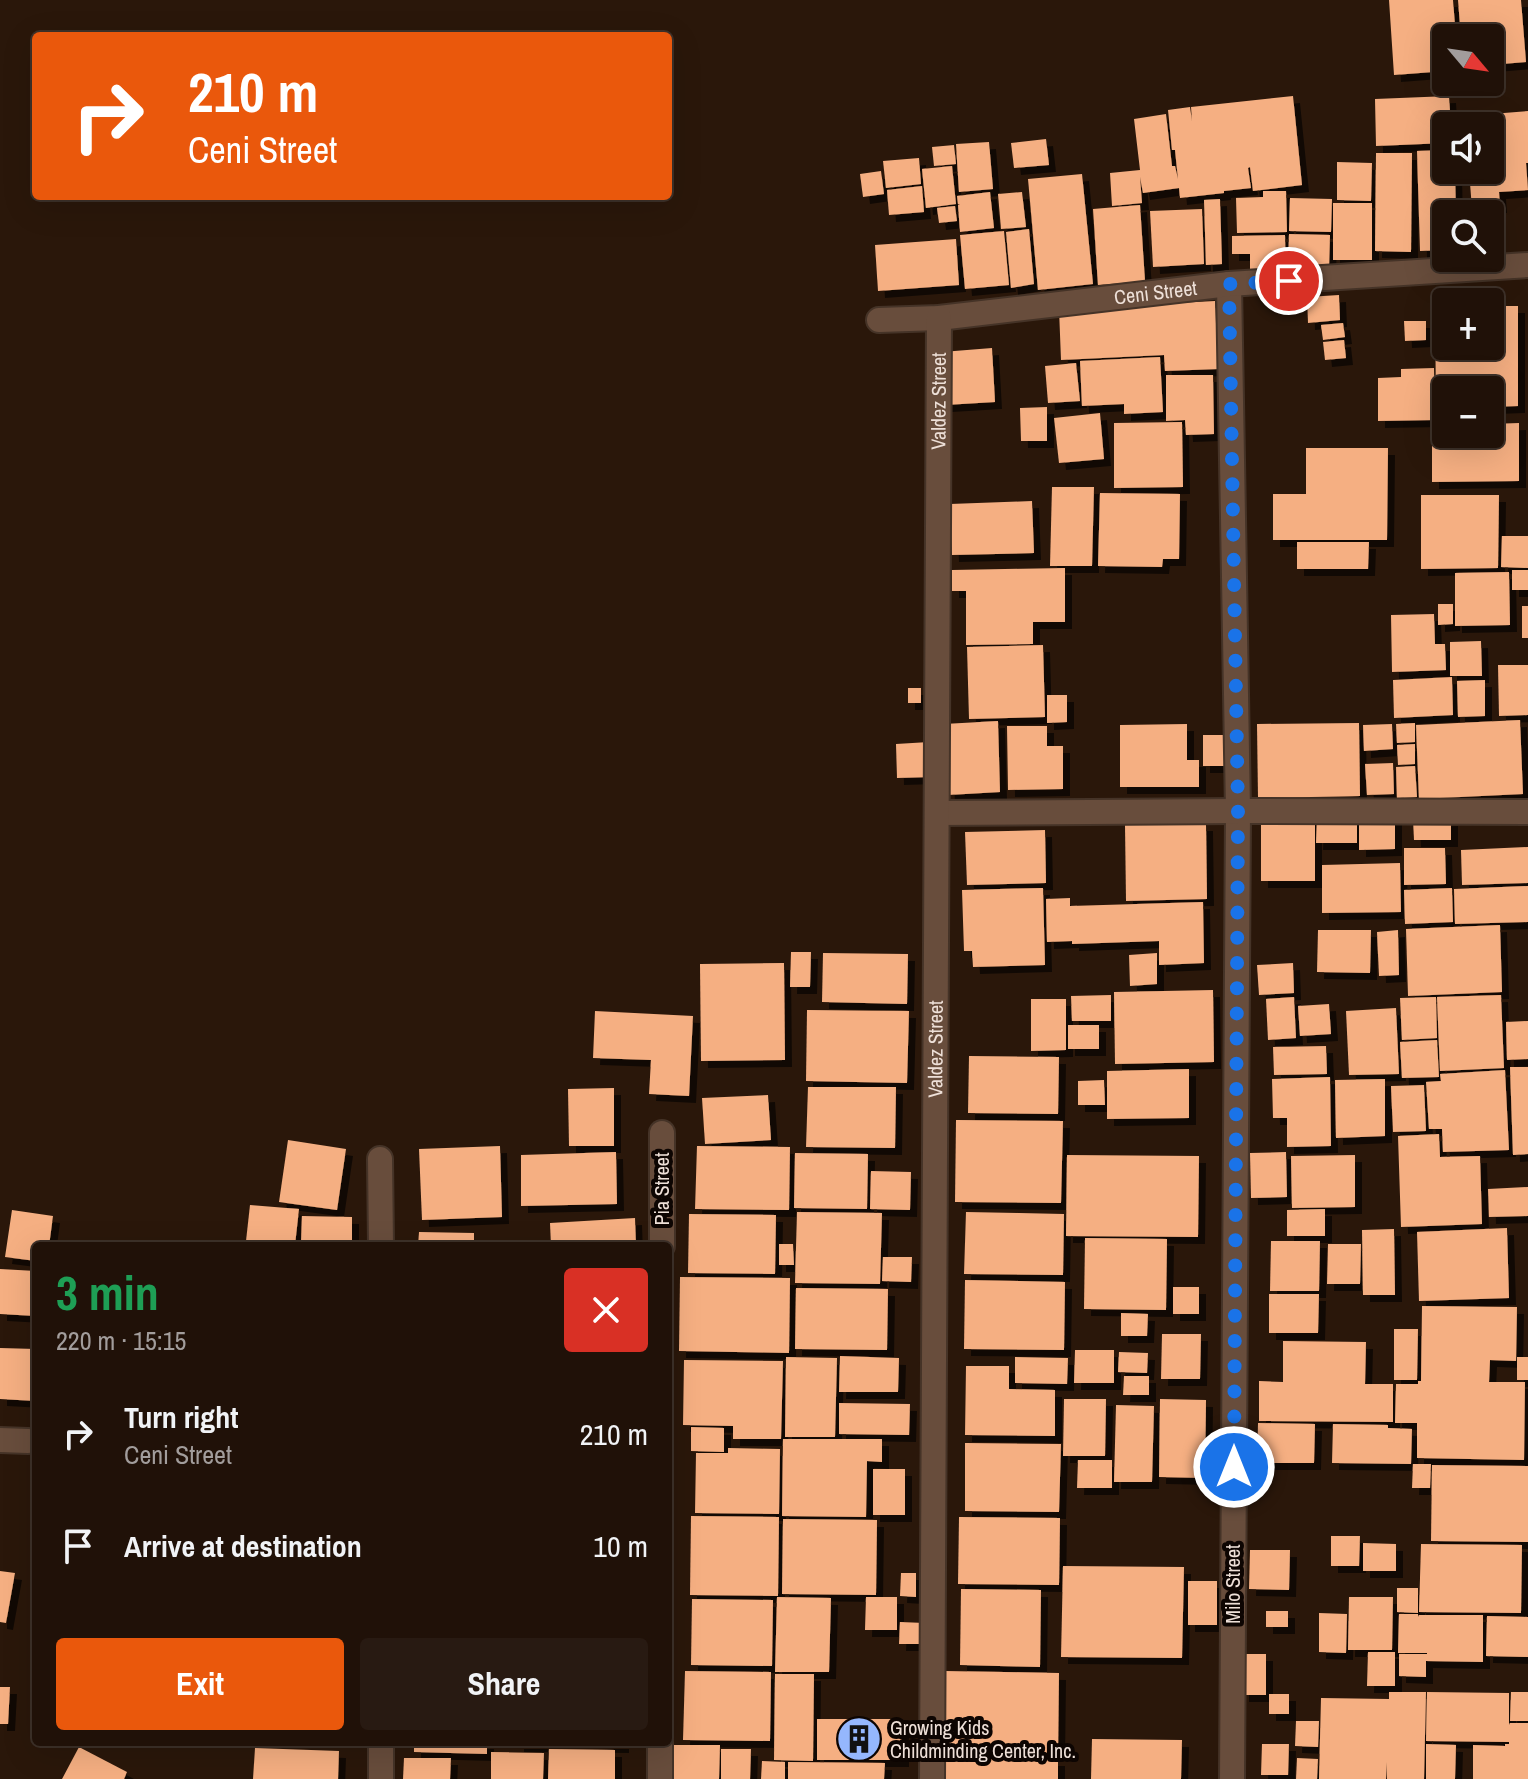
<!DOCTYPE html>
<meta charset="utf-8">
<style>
:root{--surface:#201108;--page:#281a12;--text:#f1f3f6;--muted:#a29d9c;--line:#3d3129;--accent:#ea580c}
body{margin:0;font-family:"Archivo Narrow",sans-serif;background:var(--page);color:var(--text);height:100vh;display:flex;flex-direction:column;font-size:30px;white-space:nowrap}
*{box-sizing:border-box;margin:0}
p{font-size:26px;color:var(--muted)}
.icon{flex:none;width:44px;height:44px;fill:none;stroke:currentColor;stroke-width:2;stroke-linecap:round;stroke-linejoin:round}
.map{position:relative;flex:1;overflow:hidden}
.panel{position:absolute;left:32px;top:1242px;width:640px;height:504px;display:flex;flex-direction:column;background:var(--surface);border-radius:8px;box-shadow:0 8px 32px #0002,0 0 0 2px var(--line)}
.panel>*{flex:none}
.guide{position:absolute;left:32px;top:32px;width:640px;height:168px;border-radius:8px;box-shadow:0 8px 32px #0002,0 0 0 2px var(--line);background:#ea580c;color:#fff;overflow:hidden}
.needle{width:52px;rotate:119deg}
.buttons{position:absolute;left:1432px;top:24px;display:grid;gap:16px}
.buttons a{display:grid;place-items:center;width:72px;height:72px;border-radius:8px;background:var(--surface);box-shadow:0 8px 32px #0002,0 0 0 2px var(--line);font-size:40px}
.pin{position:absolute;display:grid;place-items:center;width:68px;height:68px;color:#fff;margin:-34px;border:4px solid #fff;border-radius:50%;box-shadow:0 2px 8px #0007}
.me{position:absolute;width:88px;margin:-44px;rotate:0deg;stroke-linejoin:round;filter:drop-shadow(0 0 6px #0008)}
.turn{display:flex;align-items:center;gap:28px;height:168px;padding:0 24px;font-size:36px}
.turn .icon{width:104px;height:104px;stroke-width:2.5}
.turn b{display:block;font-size:56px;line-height:68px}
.round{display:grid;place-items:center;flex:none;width:84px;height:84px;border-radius:8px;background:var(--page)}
.overview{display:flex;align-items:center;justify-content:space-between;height:136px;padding:0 24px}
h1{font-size:48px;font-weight:700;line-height:60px;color:#1e9e55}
.primary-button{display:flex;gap:16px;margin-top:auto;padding:16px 24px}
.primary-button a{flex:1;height:92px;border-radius:8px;background:var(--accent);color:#fff;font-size:32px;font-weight:700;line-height:92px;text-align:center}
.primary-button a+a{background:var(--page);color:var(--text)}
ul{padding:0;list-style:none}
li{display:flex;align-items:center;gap:24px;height:112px;padding:0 24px}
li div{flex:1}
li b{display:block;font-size:30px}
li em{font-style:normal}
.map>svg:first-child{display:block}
</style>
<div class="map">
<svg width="1528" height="1779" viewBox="0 0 1528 1779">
<defs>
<filter id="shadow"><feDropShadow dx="7" dy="7" stdDeviation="0" flood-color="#0009"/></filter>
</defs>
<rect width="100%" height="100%" fill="#2a170a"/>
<g fill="#f5af82" filter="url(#shadow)">
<path d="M 1389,0 L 1453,0 L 1456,38 L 1446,38 L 1446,71 L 1394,75 Z"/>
<path d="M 1458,0 L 1521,0 L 1526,62 L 1490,65 L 1490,38 L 1461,38 Z"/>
<path d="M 1293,96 L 1302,185 L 1253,191 L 1250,167 L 1248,168 L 1251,188 L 1224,191 L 1224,193 L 1180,198 L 1179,188 L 1143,193 L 1140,177 L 1142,203 L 1112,206 L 1110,173 L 1140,170 L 1134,119 L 1166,114 L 1172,166 L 1175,166 L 1178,179 L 1175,150 L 1172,150 L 1168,110 L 1190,107 L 1192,121 L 1191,107 Z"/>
<path d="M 1449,96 L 1451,126 L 1446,126 L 1446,143 L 1376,146 L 1375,99 Z"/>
<path d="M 1528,111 L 1528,163 L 1526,163 L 1528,190 L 1499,192 L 1500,206 L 1472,209 L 1469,170 L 1490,170 L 1490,167 L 1504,166 L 1490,166 L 1490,126 L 1466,126 L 1466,116 Z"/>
<path d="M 1046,139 L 1049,165 L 1014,168 L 1011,143 Z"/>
<path d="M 989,142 L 993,189 L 959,192 L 956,144 Z"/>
<path d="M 954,145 L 956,164 L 934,166 L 932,147 Z"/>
<path d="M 1446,150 L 1446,170 L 1455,170 L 1456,214 L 1446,214 L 1446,250 L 1420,251 L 1417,151 Z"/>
<path d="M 1376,153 L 1412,153 L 1411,252 L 1375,251 Z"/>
<path d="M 919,158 L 921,184 L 886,188 L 883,161 Z"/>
<path d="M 1337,162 L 1372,163 L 1371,201 L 1337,200 Z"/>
<path d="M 952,166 L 956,204 L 926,208 L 922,169 Z"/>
<path d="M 881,171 L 884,194 L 863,197 L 860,174 Z"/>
<path d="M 1082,174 L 1093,284 L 1038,290 L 1028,179 Z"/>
<path d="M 922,186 L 924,212 L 889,215 L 887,190 Z"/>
<path d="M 1263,191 L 1286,191 L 1287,232 L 1237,233 L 1236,198 L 1263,197 Z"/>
<path d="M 990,192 L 994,228 L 960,232 L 958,205 L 960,205 L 958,204 L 957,196 Z"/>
<path d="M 1022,192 L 1026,227 L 1001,229 L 998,194 Z"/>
<path d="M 1290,198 L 1332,199 L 1331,232 L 1289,231 Z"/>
<path d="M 1220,199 L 1222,264 L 1206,265 L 1204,200 Z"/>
<rect x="1333" y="203" width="39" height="57"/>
<path d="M 1140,205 L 1145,281 L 1098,285 L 1093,209 Z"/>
<path d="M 955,206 L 957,221 L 939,223 L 937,208 Z"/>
<path d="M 1202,209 L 1204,264 L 1153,267 L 1150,211 Z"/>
<path d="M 1029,229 L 1034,284 L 1011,288 L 1006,232 Z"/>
<path d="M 1004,231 L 1009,285 L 965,289 L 960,235 Z"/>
<path d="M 1289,234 L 1330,235 L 1329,267 L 1288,267 Z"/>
<path d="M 1285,235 L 1286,278 L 1250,279 L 1250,254 L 1232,254 L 1232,236 Z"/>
<path d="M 956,239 L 959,285 L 878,291 L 875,245 Z"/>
<path d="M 1339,295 L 1340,320 L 1308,323 L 1307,297 Z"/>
<path d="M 1215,301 L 1218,369 L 1165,371 L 1164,355 L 1061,360 L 1059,309 Z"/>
<path d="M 1490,306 L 1518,306 L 1518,406 L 1490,407 L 1490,390 L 1446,390 L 1446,407 L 1436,407 L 1435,307 L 1446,307 L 1446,346 L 1490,346 Z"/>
<path d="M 1404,321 L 1426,321 L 1426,340 L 1405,341 Z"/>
<path d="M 1343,323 L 1345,337 L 1323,340 L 1321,325 Z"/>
<path d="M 1344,340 L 1346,358 L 1325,360 L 1323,342 Z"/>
<path d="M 992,348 L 995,402 L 945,405 L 942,352 Z"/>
<path d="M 1160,357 L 1163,412 L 1124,414 L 1124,404 L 1082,406 L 1080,361 Z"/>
<path d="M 1076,363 L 1080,401 L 1048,403 L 1045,366 Z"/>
<path d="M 1434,368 L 1435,420 L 1378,421 L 1378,378 L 1401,377 L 1401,369 Z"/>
<path d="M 1166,375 L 1213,375 L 1214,434 L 1186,435 L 1185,420 L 1166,421 Z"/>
<path d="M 1047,407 L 1047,441 L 1021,441 L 1020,408 Z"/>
<path d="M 1100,413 L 1104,459 L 1059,463 L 1054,418 Z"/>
<path d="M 1182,422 L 1183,487 L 1114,488 L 1114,423 Z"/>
<path d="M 1519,423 L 1519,481 L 1432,482 L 1432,425 L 1446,425 L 1446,434 L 1490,434 L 1490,424 Z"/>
<path d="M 1306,448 L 1388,448 L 1387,540 L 1273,540 L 1273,494 L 1306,494 Z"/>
<path d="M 1052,487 L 1094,487 L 1092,566 L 1050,566 Z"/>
<path d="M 1100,493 L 1180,494 L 1179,559 L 1163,559 L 1162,567 L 1098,566 Z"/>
<path d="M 1421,495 L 1499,495 L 1498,568 L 1421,569 Z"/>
<path d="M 1032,501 L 1034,553 L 952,555 L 950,504 Z"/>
<path d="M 1502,536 L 1528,536 L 1528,568 L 1501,567 Z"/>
<path d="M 1297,542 L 1369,542 L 1368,569 L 1297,569 Z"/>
<path d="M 1065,568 L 1065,622 L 1033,622 L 1033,644 L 966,645 L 966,591 L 952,591 L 952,570 Z"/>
<rect x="1512" y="570" width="16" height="20"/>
<path d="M 1509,572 L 1510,625 L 1455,626 L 1455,573 Z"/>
<path d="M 1438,604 L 1453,604 L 1453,624 L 1438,625 Z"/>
<rect x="1522" y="606" width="6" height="32"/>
<path d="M 1434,614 L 1435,644 L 1445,644 L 1446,670 L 1392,672 L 1391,615 Z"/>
<path d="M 1481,641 L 1482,676 L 1450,676 L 1450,642 Z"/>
<path d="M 1043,645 L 1045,717 L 969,719 L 967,647 Z"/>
<path d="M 1498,665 L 1528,665 L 1528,715 L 1499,716 Z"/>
<path d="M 1452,677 L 1453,715 L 1394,718 L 1393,680 Z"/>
<path d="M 1485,680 L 1485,716 L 1458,717 L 1457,681 Z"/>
<rect x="908" y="688" width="13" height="15"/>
<path d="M 1047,695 L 1067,695 L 1067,722 L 1047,723 Z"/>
<path d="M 1520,720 L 1523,794 L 1419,799 L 1416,725 Z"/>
<path d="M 998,721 L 1000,792 L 948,795 L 944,724 Z"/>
<path d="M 1359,723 L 1360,796 L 1258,798 L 1257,724 Z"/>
<path d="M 1415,723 L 1415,742 L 1397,743 L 1396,724 Z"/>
<path d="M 1187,724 L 1187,760 L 1199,760 L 1199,787 L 1120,787 L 1120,725 Z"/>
<path d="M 1392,724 L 1393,749 L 1364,751 L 1363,725 Z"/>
<path d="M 1007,726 L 1047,726 L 1047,746 L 1063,746 L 1063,789 L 1008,790 Z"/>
<rect x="1203" y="735" width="26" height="31"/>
<path d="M 929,742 L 930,777 L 897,778 L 896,744 Z"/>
<path d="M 1415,744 L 1415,764 L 1398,765 L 1397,745 Z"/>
<path d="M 1393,763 L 1394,794 L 1367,795 L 1365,764 Z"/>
<path d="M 1415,766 L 1417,797 L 1397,798 L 1396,767 Z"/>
<rect x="1261" y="816" width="54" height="65"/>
<path d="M 1359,817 L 1395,817 L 1395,849 L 1359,850 Z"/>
<path d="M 1357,818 L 1357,843 L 1316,843 L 1317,819 Z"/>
<path d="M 1451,819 L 1451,840 L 1414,840 L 1413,820 Z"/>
<path d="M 1206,824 L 1207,899 L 1126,901 L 1125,825 Z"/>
<path d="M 1045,830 L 1046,883 L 967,885 L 965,832 Z"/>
<path d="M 1528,847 L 1528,883 L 1462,885 L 1461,850 Z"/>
<path d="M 1404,848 L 1445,848 L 1446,884 L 1404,885 Z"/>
<path d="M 1400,863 L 1401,912 L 1322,913 L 1322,865 Z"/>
<path d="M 1528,886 L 1528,922 L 1455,924 L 1454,889 Z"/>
<path d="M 1043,888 L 1045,965 L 973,967 L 972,951 L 964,951 L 962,890 Z"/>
<path d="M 1452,888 L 1453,922 L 1405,924 L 1404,890 Z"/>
<path d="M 1070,898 L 1070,906 L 1203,902 L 1204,963 L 1159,965 L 1159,941 L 1072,944 L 1072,941 L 1047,942 L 1046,899 Z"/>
<path d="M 1500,925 L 1502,992 L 1408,996 L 1406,929 Z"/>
<path d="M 1318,930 L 1371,930 L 1370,973 L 1317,972 Z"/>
<path d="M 1398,930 L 1399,975 L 1379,976 L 1377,932 Z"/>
<path d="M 791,952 L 811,952 L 810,987 L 790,987 Z"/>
<path d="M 823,953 L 908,954 L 907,1004 L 822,1002 Z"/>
<path d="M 1157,953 L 1157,984 L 1130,986 L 1129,955 Z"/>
<path d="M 784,963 L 785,1060 L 701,1061 L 700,964 Z"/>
<path d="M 1293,963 L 1294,993 L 1259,995 L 1257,965 Z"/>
<path d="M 1213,990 L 1214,1062 L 1115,1064 L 1114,992 Z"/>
<path d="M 1111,995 L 1111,1021 L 1072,1021 L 1071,996 Z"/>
<path d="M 1501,995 L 1504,1068 L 1440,1071 L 1437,997 Z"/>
<path d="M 1294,997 L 1296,1038 L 1268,1040 L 1266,999 Z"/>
<path d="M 1436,997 L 1437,1038 L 1402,1040 L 1400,998 Z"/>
<path d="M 1031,999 L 1066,999 L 1066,1050 L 1031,1051 Z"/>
<path d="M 1329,1004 L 1331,1034 L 1300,1036 L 1298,1006 Z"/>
<path d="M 1396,1008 L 1399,1074 L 1349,1075 L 1346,1011 Z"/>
<path d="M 807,1010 L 909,1011 L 907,1083 L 806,1081 Z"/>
<path d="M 595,1011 L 693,1016 L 689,1096 L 649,1094 L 651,1060 L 593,1058 Z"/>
<path d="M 1528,1021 L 1528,1059 L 1507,1060 L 1506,1022 Z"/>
<rect x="1068" y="1025" width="31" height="24"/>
<path d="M 1437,1040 L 1439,1077 L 1402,1078 L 1400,1042 Z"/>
<path d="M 1326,1046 L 1327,1074 L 1274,1075 L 1273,1047 Z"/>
<path d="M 969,1056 L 1059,1057 L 1058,1114 L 968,1113 Z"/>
<path d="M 1510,1067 L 1528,1067 L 1528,1154 L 1513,1155 Z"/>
<path d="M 1189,1069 L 1189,1118 L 1107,1119 L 1107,1071 Z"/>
<path d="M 1505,1070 L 1509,1150 L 1443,1152 L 1442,1129 L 1429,1129 L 1426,1082 L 1441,1081 L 1440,1074 Z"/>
<path d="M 1330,1077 L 1331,1146 L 1287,1147 L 1287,1118 L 1273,1118 L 1272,1079 Z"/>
<path d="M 1385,1079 L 1385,1136 L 1336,1138 L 1335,1080 Z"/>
<path d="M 1104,1080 L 1105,1105 L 1078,1105 L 1078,1081 Z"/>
<path d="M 1424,1085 L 1426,1131 L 1393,1132 L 1391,1086 Z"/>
<path d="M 808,1087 L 896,1087 L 895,1148 L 806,1147 Z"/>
<path d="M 614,1088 L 614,1146 L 569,1146 L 568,1089 Z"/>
<path d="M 768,1095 L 771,1140 L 705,1144 L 702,1098 Z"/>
<path d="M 956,1120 L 1063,1121 L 1061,1203 L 955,1202 Z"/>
<path d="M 1439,1134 L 1440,1157 L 1480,1156 L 1482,1224 L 1401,1227 L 1398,1136 Z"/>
<path d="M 288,1140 L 346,1149 L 337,1210 L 279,1202 Z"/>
<path d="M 500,1146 L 502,1217 L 422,1220 L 419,1149 Z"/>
<path d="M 697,1146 L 790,1147 L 789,1210 L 695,1209 Z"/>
<path d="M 616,1152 L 617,1204 L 521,1206 L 521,1155 Z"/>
<path d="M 1286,1152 L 1287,1197 L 1251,1198 L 1250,1153 Z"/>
<path d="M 795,1153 L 868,1154 L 867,1209 L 794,1208 Z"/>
<path d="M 1067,1155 L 1199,1156 L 1198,1237 L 1066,1236 Z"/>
<path d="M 1355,1155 L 1355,1207 L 1292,1208 L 1291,1156 Z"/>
<path d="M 871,1171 L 911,1172 L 910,1210 L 870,1209 Z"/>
<path d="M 1528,1187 L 1528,1216 L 1489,1217 L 1488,1189 Z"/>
<path d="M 250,1205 L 299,1209 L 295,1245 L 246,1241 Z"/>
<path d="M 1325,1209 L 1325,1236 L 1287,1236 L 1287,1210 Z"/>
<path d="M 12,1210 L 53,1216 L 49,1246 L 36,1246 L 36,1261 L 5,1257 Z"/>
<path d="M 797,1212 L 882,1213 L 880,1284 L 795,1283 Z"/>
<path d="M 966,1212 L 1064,1214 L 1063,1275 L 964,1274 Z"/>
<path d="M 689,1214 L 776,1215 L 775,1274 L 688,1273 Z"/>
<path d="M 302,1216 L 352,1217 L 352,1245 L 301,1243 Z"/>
<path d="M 635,1218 L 636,1246 L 551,1246 L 550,1223 Z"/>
<path d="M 1507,1228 L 1509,1298 L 1419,1301 L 1417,1232 Z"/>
<path d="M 1394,1229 L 1395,1295 L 1363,1295 L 1362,1230 Z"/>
<path d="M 419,1232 L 474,1233 L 474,1246 L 418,1246 Z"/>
<path d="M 1085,1238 L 1167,1239 L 1166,1310 L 1084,1309 Z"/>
<path d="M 1271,1241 L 1320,1241 L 1319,1291 L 1270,1291 Z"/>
<path d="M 779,1244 L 793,1244 L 794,1265 L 779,1265 Z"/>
<path d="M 1328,1244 L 1361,1244 L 1360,1284 L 1327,1284 Z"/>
<path d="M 883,1257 L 912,1257 L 911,1282 L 882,1281 Z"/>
<path d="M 0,1269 L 36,1271 L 36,1316 L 0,1314 Z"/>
<path d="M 680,1277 L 790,1278 L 789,1353 L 679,1351 Z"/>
<path d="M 965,1280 L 1065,1282 L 1064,1350 L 964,1349 Z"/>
<rect x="1173" y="1287" width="26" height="27"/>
<path d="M 796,1288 L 888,1289 L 887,1350 L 795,1349 Z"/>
<path d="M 1269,1294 L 1319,1294 L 1318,1333 L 1269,1333 Z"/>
<path d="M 1422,1306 L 1517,1307 L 1516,1361 L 1490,1360 L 1489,1382 L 1525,1382 L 1524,1460 L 1417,1458 L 1417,1423 L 1395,1423 L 1396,1384 L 1418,1384 L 1418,1381 L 1421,1381 Z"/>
<path d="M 1121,1313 L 1148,1314 L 1147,1336 L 1121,1336 Z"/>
<path d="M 1394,1329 L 1418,1329 L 1417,1380 L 1394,1380 Z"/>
<path d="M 1162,1334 L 1201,1334 L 1200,1379 L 1161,1379 Z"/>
<path d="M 1283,1341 L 1366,1342 L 1365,1384 L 1393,1384 L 1393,1422 L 1259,1421 L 1259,1381 L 1283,1382 Z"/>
<path d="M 0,1348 L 36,1349 L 36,1401 L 0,1399 Z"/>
<path d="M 1075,1350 L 1114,1350 L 1114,1383 L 1074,1383 Z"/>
<path d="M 1119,1352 L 1148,1353 L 1147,1373 L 1118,1372 Z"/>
<path d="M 840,1356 L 899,1358 L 898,1392 L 839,1392 Z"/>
<path d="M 786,1357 L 837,1358 L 835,1437 L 785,1437 Z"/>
<path d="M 1015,1357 L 1068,1358 L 1067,1384 L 1015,1383 Z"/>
<rect x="1517" y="1357" width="11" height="23"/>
<path d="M 684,1360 L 783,1361 L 781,1439 L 733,1439 L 733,1426 L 683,1425 Z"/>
<path d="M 966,1366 L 1009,1366 L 1009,1389 L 1055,1390 L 1055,1436 L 965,1435 Z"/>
<path d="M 1124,1376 L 1149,1376 L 1149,1395 L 1123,1395 Z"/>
<path d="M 1064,1399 L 1106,1399 L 1105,1456 L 1063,1456 Z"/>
<path d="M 1160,1399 L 1206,1400 L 1205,1478 L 1159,1477 Z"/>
<path d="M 839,1403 L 910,1404 L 909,1435 L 839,1434 Z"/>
<path d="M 1116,1405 L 1154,1406 L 1152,1482 L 1114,1482 Z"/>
<path d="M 1258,1423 L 1315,1424 L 1314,1463 L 1257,1463 Z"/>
<path d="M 1333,1424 L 1388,1425 L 1388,1428 L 1412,1429 L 1411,1464 L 1332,1463 Z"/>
<path d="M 691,1427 L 724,1428 L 724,1452 L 691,1451 Z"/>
<path d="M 783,1439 L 882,1439 L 882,1462 L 867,1461 L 866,1517 L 782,1516 Z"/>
<path d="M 965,1443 L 1061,1444 L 1059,1512 L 965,1511 Z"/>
<path d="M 728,1448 L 780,1449 L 779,1514 L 695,1513 L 696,1453 L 728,1453 Z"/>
<path d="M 1078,1460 L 1112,1460 L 1112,1488 L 1077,1488 Z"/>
<path d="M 1413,1464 L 1431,1464 L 1430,1488 L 1412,1488 Z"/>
<path d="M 1432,1465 L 1528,1466 L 1528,1542 L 1431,1541 Z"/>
<rect x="873" y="1469" width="32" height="46"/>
<path d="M 691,1516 L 779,1517 L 778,1596 L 690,1595 Z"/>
<path d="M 959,1517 L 1060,1518 L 1059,1585 L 958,1584 Z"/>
<path d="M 783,1519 L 877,1520 L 876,1595 L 782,1594 Z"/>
<path d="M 1331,1536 L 1360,1536 L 1359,1566 L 1331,1566 Z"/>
<path d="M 1363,1543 L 1396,1544 L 1396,1571 L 1363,1571 Z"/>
<path d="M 1421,1544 L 1522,1545 L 1521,1613 L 1419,1612 Z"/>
<path d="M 1250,1550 L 1290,1550 L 1289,1590 L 1249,1589 Z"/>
<path d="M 1063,1566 L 1184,1567 L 1182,1658 L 1061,1657 Z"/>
<path d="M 0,1571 L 15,1573 L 6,1623 L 0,1622 Z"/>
<path d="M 901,1573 L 916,1573 L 916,1597 L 900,1596 Z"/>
<rect x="1188" y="1581" width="29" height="44"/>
<path d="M 1397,1588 L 1418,1588 L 1418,1613 L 1397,1612 Z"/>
<path d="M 961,1589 L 1041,1590 L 1040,1667 L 960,1665 Z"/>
<path d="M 777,1597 L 831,1598 L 829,1672 L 775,1672 Z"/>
<path d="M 866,1597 L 897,1597 L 897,1630 L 865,1630 Z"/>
<path d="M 1349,1597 L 1393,1597 L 1392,1650 L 1348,1650 Z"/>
<path d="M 692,1599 L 773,1600 L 772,1666 L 691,1665 Z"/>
<rect x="1266" y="1611" width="22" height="16"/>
<path d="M 1319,1613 L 1347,1614 L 1346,1653 L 1319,1652 Z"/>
<path d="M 1399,1614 L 1418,1614 L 1418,1617 L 1419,1615 L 1483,1615 L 1483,1662 L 1426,1661 L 1426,1677 L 1399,1676 L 1399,1654 L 1427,1654 L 1427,1653 L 1398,1653 Z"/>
<path d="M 1487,1616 L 1528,1617 L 1528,1657 L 1486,1656 Z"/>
<path d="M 900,1622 L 925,1623 L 924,1644 L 899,1644 Z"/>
<path d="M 1368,1652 L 1395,1652 L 1395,1686 L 1367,1686 Z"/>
<rect x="1242" y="1654" width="24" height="41"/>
<path d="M 685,1671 L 771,1672 L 770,1741 L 683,1740 Z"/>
<path d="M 945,1671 L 1059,1673 L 1058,1754 L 944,1753 Z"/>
<path d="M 775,1674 L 814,1674 L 813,1761 L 774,1760 Z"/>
<path d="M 0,1687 L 10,1687 L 8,1724 L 0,1724 Z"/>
<path d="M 1389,1692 L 1426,1692 L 1424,1779 L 1387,1779 L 1386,1762 L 1386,1779 L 1319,1779 L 1321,1698 L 1389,1699 Z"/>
<path d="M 1427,1692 L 1509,1693 L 1509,1725 L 1510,1723 L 1528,1723 L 1528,1779 L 1473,1779 L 1473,1745 L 1505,1746 L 1505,1744 L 1509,1744 L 1509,1742 L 1426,1741 Z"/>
<path d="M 1511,1692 L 1528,1692 L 1528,1721 L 1510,1721 Z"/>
<rect x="1269" y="1694" width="20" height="20"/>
<rect x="817" y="1719" width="85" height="41"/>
<path d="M 1296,1721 L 1319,1721 L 1318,1747 L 1295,1746 Z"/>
<path d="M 1092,1739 L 1182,1740 L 1181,1779 L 1091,1779 Z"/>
<path d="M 414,1742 L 487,1742 L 487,1754 L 414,1752 Z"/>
<path d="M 517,1742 L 622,1742 L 622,1746 L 517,1745 Z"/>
<path d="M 1262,1744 L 1289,1744 L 1288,1775 L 1261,1775 Z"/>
<path d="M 1426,1744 L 1456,1745 L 1455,1779 L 1426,1779 Z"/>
<path d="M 674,1745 L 720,1745 L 719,1779 L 674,1779 Z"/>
<path d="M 79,1747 L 127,1772 L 124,1779 L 62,1779 Z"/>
<path d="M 255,1748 L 339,1751 L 338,1779 L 253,1779 Z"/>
<path d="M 549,1749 L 615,1750 L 615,1779 L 548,1779 Z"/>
<path d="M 721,1749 L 751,1749 L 750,1779 L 721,1779 Z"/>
<path d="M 491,1752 L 544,1753 L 543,1779 L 491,1779 Z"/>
<path d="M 404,1758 L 451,1758 L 450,1779 L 403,1779 Z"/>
<path d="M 1297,1758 L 1318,1759 L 1317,1779 L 1296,1779 Z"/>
<path d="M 941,1759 L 1058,1759 L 1058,1779 L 940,1779 Z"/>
<path d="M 762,1761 L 785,1762 L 785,1779 L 761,1779 Z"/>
<path d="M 788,1762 L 885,1763 L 884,1779 L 788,1779 Z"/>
</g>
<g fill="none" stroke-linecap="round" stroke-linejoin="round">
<g stroke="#453327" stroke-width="28">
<g id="street">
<path d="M 1229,284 L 1238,811 L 1232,1779"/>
<path id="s1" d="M 879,320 L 939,318 L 1229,284 L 1528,265"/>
<path d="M 938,813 L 1238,811 L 1528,812"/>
<path d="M 380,1159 L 381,1246"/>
<path d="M 662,1246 L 662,1133"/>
<path d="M 0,1440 L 28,1441"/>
<path d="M 381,1742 L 381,1779"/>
<path d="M 660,1779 L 660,1742"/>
<path id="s2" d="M 932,1779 L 939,318"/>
</g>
</g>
<use href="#street" stroke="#684d3c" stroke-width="24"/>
</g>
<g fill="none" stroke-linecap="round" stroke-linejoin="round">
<path stroke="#1a73e8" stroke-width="14" stroke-dasharray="0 25.2" d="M 1234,1467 L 1238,811 L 1229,284 L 1289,281"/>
</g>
<defs>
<g id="building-disc" transform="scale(2.3)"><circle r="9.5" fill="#95b7fd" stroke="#0d0502"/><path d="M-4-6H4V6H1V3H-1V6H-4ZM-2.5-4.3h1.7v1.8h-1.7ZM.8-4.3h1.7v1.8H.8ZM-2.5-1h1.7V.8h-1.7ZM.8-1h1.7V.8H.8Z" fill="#111"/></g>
</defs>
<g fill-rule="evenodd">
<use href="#building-disc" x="859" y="1739"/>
</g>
<g text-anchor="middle" stroke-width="8" stroke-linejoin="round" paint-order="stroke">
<g font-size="20" fill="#eee0d8" stroke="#0d0502">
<text dy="7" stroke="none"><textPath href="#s1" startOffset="278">Ceni Street</textPath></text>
<text dy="7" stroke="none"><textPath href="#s2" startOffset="1378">Valdez Street</textPath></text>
<text dy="7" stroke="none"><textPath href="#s2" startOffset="730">Valdez Street</textPath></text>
<text transform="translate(662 1189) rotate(-90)" y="7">Pia Street</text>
<text transform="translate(1233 1584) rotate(-90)" y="7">Milo Street</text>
</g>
<g font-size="20" fill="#eee0d8" stroke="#0d0502" text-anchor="start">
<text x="890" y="1735">Growing Kids<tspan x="890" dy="23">Childminding Center, Inc.</tspan></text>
</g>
</g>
</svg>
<div class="buttons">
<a><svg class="needle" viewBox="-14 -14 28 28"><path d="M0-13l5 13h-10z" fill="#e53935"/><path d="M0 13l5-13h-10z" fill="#a29d9c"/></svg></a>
<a><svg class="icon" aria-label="sound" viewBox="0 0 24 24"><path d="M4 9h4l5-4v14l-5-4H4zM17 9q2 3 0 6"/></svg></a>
<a><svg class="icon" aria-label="search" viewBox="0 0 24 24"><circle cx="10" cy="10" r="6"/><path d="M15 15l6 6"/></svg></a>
<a>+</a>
<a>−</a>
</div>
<div class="pin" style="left:1289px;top:281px;background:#d93025"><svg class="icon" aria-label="arrive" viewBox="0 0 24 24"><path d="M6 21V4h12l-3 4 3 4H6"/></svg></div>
<svg class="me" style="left:1234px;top:1467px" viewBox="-20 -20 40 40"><circle r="17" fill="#1a73e8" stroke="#fff" stroke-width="3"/><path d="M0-11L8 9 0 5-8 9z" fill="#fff"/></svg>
<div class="guide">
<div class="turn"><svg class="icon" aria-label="right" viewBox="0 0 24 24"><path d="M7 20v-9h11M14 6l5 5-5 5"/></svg><div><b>210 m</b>Ceni Street</div></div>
</div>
<section class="panel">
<div class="overview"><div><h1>3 min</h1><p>220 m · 15:15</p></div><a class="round" style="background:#d93025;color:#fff"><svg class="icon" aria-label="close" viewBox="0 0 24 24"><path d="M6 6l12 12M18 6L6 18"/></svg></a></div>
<ul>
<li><svg class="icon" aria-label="right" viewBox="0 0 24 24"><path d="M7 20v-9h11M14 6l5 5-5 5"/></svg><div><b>Turn right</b><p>Ceni Street</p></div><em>210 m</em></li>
<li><svg class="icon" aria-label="arrive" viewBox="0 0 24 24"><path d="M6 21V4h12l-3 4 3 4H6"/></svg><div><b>Arrive at destination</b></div><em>10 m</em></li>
</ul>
<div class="primary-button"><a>Exit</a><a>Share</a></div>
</section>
</div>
